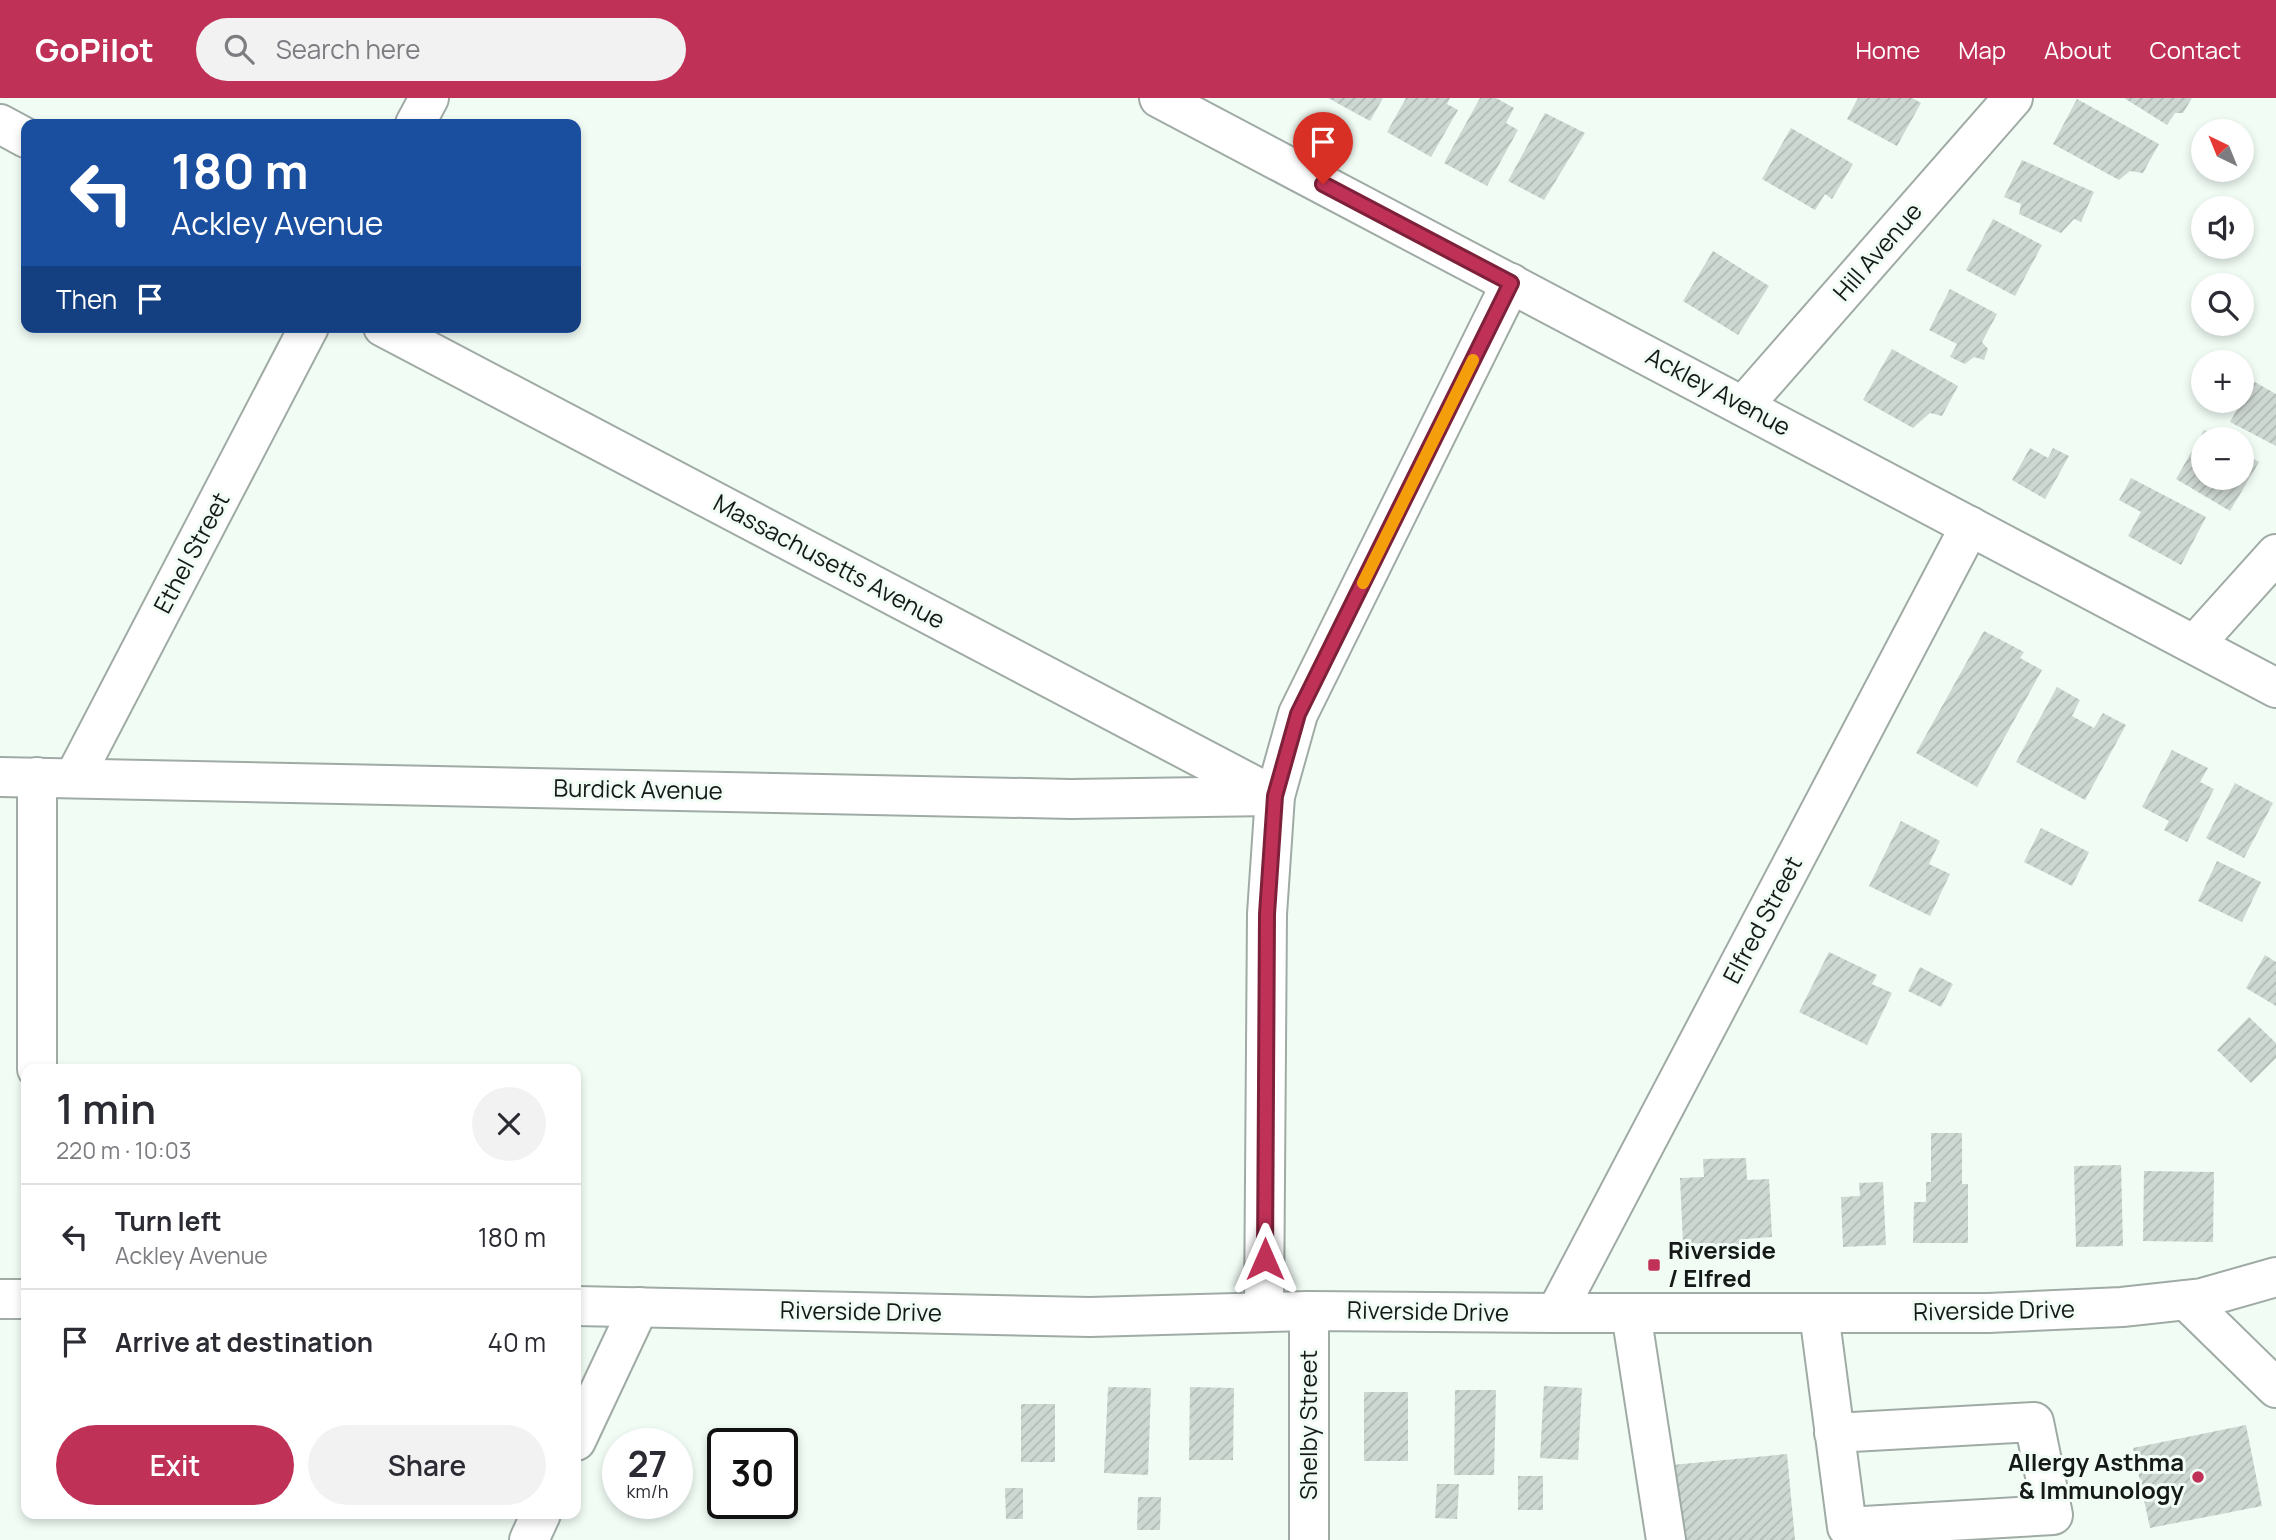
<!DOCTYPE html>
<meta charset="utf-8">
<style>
:root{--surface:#fff;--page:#f2f2f3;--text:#2b2b33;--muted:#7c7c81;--line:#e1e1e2;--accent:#c03157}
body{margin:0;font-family:Manrope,sans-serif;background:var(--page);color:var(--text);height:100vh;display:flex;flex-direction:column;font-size:26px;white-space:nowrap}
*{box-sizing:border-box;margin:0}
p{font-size:23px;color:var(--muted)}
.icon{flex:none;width:38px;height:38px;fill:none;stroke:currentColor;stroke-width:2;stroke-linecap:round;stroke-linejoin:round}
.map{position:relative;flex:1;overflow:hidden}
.drawer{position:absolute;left:21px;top:966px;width:560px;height:455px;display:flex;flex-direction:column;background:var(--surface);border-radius:14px;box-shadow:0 4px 10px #0003}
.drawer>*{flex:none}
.banner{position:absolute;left:21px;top:21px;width:560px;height:214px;border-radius:14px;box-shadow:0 4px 10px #0003;background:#1a4fa0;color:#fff;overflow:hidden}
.needle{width:46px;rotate:317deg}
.fabs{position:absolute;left:2191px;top:21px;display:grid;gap:14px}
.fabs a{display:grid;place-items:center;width:63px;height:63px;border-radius:50%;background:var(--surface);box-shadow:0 4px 10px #0003;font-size:35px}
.speed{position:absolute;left:602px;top:1330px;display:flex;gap:14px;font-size:35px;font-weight:700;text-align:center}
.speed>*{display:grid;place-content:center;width:91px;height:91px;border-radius:50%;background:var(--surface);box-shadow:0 4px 10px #0003;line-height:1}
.speed small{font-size:18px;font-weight:400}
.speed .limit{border:4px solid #111;border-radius:10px;background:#fff;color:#111}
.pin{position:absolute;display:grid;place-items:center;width:60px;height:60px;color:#fff;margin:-72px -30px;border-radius:50% 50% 50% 0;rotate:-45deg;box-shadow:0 0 7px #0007}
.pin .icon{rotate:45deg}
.me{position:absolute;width:77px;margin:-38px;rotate:0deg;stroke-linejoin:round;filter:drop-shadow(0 0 5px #0008)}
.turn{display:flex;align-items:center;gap:24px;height:147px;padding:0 35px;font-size:32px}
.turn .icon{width:91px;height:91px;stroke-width:2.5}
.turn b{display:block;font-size:49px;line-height:60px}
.then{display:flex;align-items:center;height:66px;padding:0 35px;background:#0003;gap:14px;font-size:26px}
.round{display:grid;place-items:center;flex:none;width:74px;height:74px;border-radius:37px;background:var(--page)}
.summary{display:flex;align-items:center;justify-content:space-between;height:119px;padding:0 35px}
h1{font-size:42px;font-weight:600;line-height:52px}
.cta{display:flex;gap:14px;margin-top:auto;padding:14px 35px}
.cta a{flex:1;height:80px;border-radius:42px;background:var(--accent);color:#fff;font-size:28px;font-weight:600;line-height:80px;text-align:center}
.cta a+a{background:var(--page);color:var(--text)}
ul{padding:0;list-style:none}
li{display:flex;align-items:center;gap:21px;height:105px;padding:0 35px;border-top:2px solid var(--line)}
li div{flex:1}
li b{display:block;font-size:26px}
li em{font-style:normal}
header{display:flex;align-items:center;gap:42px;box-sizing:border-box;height:98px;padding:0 35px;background:var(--accent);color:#fff}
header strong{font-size:33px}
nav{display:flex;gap:38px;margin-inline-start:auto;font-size:24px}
.search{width:490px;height:63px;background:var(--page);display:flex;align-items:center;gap:18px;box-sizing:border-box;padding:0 24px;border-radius:38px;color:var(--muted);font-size:26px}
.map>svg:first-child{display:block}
</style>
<header>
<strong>GoPilot</strong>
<div class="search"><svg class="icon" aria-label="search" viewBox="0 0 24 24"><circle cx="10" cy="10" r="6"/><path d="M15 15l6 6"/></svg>Search here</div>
<nav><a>Home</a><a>Map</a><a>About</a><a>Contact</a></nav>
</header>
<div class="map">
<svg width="2276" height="1442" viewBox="0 0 2276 1442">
<defs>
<pattern id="building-hatch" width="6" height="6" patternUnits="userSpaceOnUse" patternTransform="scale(1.75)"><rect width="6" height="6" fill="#ced8d2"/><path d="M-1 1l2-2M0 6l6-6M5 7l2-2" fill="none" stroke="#b0b9b4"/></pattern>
</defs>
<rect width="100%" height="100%" fill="#f1fcf5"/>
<g fill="url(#building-hatch)">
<path d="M 1328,0 L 1383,0 L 1370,23 Z"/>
<path d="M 1406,0 L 1450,0 L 1447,6 L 1458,12 L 1431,59 L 1387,34 Z"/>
<path d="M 1480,0 L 1496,0 L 1514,10 L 1506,25 L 1518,32 L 1487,88 L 1444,65 Z"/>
<path d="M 1858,0 L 1912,0 L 1921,5 L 1897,48 L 1847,21 Z"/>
<path d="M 2124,0 L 2192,0 L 2183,15 L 2175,15 L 2167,27 Z"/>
<path d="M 2077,1 L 2159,46 L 2143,75 L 2130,73 L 2119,82 L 2053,46 Z"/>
<path d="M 1545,15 L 1585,35 L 1544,102 L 1508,83 Z"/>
<path d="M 1791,30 L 1853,66 L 1832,101 L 1825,96 L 1815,112 L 1762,81 Z"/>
<path d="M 2022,62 L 2094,94 L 2081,124 L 2074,121 L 2061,135 L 2019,116 L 2021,106 L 2004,99 Z"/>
<path d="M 1993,121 L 2042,147 L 2015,198 L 1966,172 Z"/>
<path d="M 1713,153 L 1769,188 L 1738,237 L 1683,203 Z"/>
<path d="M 1950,191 L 1997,216 L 1982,244 L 1988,251 L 1984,262 L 1974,259 L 1965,266 L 1950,259 L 1957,246 L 1929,232 Z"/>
<path d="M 1892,251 L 1958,288 L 1942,318 L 1930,315 L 1913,330 L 1863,302 Z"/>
<path d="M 2253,283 L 2276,296 L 2276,348 L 2230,324 Z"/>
<path d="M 2204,332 L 2220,341 L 2203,341 L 2203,380 L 2242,380 L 2242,354 L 2259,364 L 2230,413 L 2176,381 Z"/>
<path d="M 2030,350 L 2048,360 L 2053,350 L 2069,358 L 2045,401 L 2012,382 Z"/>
<path d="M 2131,380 L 2206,419 L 2181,467 L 2128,438 L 2141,414 L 2119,402 Z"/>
<path d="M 1984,533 L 2024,554 L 2020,560 L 2042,572 L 1977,689 L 1916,655 Z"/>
<path d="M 2057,589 L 2080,602 L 2072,618 L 2094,630 L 2103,615 L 2126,627 L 2085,702 L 2016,664 Z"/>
<path d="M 2172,652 L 2208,670 L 2200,684 L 2214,691 L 2187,744 L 2164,732 L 2169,723 L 2142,709 Z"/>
<path d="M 2235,685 L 2273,705 L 2244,760 L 2206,740 Z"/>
<path d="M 1901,723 L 1940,743 L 1929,766 L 1950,776 L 1930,818 L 1869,788 Z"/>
<path d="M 2041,730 L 2089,754 L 2072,788 L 2024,764 Z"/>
<path d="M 2217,763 L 2261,784 L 2242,824 L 2198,803 Z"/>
<path d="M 1829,854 L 1877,877 L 1872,886 L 1892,895 L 1867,947 L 1799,914 Z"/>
<path d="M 2265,857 L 2276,864 L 2276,908 L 2246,890 Z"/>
<path d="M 1920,869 L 1953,886 L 1941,909 L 1908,893 Z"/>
<path d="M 2249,919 L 2276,945 L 2276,960 L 2251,985 L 2217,952 Z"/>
<path d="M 1931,1035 L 1962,1035 L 1962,1086 L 1968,1086 L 1968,1145 L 1913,1145 L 1914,1104 L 1926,1104 L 1926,1084 L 1931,1084 Z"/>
<path d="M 1746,1060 L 1747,1082 L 1769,1081 L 1772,1139 L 1745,1141 L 1746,1158 L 1714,1160 L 1714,1145 L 1683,1146 L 1680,1080 L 1704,1079 L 1703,1061 Z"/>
<path d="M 2121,1067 L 2123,1148 L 2076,1149 L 2074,1068 Z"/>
<path d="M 2144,1073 L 2214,1074 L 2213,1144 L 2143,1143 Z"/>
<path d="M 1883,1084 L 1886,1147 L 1843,1149 L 1841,1099 L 1860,1098 L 1859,1085 Z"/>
<path d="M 1544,1288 L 1582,1290 L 1578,1362 L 1540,1360 Z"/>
<path d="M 1108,1289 L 1151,1290 L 1148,1377 L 1104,1375 Z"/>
<path d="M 1190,1289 L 1234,1290 L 1233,1362 L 1189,1362 Z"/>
<path d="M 1455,1292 L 1496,1292 L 1494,1377 L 1454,1377 Z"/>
<rect x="1364" y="1294" width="44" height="69"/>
<rect x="1021" y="1306" width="34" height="58"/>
<path d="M 2246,1327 L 2262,1408 L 2150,1430 L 2133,1350 Z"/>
<path d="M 1787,1356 L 1795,1442 L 1679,1442 L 1672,1367 Z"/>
<rect x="1518" y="1378" width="25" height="34"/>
<path d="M 1437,1386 L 1459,1386 L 1457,1421 L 1435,1420 Z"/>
<path d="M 1005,1390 L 1023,1390 L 1023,1421 L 1006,1421 Z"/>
<path d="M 1138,1399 L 1161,1399 L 1160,1432 L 1137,1432 Z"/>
</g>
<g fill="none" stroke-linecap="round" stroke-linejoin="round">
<g stroke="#a0aba5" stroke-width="42">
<g id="minor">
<path d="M 1159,0 L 2276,590"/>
<path d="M 0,26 L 26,40"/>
<path d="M 415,26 L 429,0"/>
<path d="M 383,229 L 1270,696"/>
<path d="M 1743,308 L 2013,0"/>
<path d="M 2195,546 L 2276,456"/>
<path d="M 0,679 L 1071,701 L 1275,698"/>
<path d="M 74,680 L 309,229"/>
<path d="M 37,971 L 37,679"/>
<path d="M 2186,1202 L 2276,1290"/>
<path d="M 1264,1214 L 1267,816 L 1275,698 L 1298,616 L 1511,185"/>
<path d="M 1556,1215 L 1970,428"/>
<path d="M 1631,1215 L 1666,1442"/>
<path d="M 1819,1215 L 1847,1429 L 2053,1417 L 2034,1324 L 1834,1335"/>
<path d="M 576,1343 L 639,1209"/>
<path d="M 529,1442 L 541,1416"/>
<path d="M 1309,1442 L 1309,1213"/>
</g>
</g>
<g stroke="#a0aba5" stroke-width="42">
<g id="major">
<path d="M 0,1201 L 26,1201"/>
<path d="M 576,1208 L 1090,1219 L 1309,1213 L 1556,1215 L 1988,1215 L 2122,1209 L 2186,1202 L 2202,1200 L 2276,1179"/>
</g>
</g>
<use href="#minor" stroke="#fff" stroke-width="38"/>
<use href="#major" stroke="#fff" stroke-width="38"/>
</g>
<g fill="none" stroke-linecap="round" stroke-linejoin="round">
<g stroke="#7d2039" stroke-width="18">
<path id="route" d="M 1265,1161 L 1267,816 L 1275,698 L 1298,616 L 1511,185 L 1323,86"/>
</g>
<use href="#route" stroke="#c03157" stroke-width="12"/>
<path stroke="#f59e0b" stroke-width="12" d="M 1363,485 L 1473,262"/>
</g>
<g fill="#c03157" stroke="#f1fcf5" stroke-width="2.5">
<rect x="1647" y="1160" width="14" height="14" rx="3.5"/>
<circle cx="2198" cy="1379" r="7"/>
</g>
<g text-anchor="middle" stroke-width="6" stroke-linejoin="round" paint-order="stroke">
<g font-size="24" fill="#151917" stroke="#f1fcf5">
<text transform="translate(1878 154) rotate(-49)" y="8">Hill Avenue</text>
<text transform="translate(1718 294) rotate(28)" y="8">Ackley Avenue</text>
<text transform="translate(192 455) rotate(-62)" y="8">Ethel Street</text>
<text transform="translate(829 464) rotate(28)" y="8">Massachusetts Avenue</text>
<text transform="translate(638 692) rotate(1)" y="8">Burdick Avenue</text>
<text transform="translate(1763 822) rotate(-62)" y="8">Elfred Street</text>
<text transform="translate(1994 1213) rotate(-1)" y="8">Riverside Drive</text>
<text transform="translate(861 1214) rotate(1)" y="8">Riverside Drive</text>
<text transform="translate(1428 1214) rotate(1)" y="8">Riverside Drive</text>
<text transform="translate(1309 1327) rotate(-90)" y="8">Shelby Street</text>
</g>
<g font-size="24" font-weight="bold" fill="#151917" stroke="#f1fcf5" text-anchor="start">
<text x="1668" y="1161">Riverside<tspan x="1668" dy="28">/ Elfred</tspan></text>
<text x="2184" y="1373" text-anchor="end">Allergy Asthma<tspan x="2184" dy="28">&amp; Immunology</tspan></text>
</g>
</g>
</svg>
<div class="fabs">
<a><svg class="needle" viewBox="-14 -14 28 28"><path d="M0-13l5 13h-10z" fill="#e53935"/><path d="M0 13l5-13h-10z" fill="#7c7c81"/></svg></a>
<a><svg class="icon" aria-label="sound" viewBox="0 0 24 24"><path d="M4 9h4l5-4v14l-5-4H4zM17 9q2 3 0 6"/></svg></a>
<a><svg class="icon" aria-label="search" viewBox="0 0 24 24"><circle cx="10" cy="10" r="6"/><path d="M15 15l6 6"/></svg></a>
<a>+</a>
<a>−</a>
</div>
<div class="speed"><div>27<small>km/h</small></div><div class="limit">30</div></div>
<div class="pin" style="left:1323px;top:86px;background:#d93025"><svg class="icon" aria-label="arrive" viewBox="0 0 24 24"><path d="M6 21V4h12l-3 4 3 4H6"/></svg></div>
<svg class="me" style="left:1265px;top:1161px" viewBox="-20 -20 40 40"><path d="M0-17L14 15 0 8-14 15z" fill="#c03157" stroke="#fff" stroke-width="4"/></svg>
<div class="banner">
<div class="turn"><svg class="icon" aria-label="left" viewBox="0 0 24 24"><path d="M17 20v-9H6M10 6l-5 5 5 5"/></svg><div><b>180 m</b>Ackley Avenue</div></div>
<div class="then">Then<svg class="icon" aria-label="arrive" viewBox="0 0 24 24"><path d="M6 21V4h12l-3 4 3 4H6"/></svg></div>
</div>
<section class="drawer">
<div class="summary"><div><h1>1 min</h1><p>220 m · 10:03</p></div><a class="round"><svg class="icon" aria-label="close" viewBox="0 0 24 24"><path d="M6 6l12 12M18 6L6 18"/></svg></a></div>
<ul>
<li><svg class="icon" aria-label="left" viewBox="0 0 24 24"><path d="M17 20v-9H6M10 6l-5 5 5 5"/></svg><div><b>Turn left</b><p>Ackley Avenue</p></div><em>180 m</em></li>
<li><svg class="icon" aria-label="arrive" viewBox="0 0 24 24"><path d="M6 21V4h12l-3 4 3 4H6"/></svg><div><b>Arrive at destination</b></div><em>40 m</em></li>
</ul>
<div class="cta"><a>Exit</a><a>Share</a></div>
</section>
</div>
